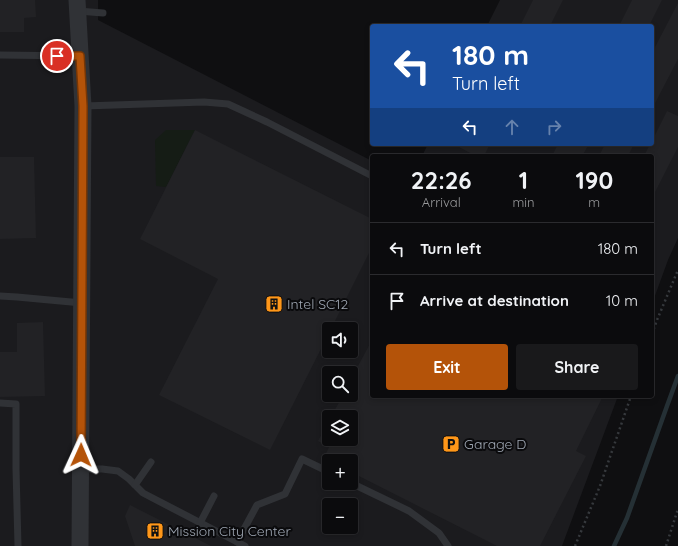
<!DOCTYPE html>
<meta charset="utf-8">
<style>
:root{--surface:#0b0b0d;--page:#19191b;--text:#f1f3f6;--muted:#9a9b9d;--line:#2b2b2e;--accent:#b45309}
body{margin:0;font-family:Quicksand,sans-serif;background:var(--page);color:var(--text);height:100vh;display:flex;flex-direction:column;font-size:15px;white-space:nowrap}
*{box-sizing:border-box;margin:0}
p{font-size:13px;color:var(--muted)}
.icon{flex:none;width:22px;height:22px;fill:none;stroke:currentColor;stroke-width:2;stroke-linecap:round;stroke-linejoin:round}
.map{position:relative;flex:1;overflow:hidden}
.panel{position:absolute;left:370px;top:154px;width:284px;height:244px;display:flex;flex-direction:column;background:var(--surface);border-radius:4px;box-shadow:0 2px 6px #0003,0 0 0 1px var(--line)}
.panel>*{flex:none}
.top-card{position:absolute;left:370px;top:24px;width:284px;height:122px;border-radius:4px;box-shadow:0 2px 6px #0003,0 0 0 1px var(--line);background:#1a4fa0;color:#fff;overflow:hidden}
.tools{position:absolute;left:322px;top:322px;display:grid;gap:8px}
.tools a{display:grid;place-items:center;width:36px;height:36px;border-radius:4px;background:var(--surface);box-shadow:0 2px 6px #0003,0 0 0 1px var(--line);font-size:20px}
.pin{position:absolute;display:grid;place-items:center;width:34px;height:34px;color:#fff;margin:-17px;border:2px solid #fff;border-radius:50%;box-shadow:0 1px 4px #0007}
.me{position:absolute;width:44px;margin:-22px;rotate:1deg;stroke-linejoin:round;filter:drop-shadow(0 0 3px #0008)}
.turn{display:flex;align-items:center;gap:14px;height:84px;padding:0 16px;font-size:18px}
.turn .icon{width:52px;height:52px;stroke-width:2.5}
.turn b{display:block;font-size:28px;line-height:34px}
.lanes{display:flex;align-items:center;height:38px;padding:0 16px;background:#0003;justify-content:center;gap:20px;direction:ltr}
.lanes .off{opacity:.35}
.eta{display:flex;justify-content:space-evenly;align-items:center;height:68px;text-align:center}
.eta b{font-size:24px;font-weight:700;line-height:28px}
.cta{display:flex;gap:8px;margin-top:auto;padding:8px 16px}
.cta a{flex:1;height:46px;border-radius:4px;background:var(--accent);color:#fff;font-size:16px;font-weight:700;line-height:46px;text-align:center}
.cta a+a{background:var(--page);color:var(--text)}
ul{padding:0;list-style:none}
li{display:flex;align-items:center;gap:12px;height:52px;padding:0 16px;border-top:1px solid var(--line)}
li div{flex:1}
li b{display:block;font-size:15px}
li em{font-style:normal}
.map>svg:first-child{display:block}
</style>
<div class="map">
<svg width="678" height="546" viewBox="0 0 678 546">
<rect width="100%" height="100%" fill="#0f0f11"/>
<g fill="#1b1b1e" fill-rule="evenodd">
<path d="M 0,0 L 98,0 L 98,20 L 372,161 L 372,396 L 618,396 L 562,546 L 0,546 ZM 329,329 L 351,329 L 351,351 L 329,351 ZM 329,373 L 351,373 L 351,395 L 329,395 ZM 329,417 L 351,417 L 351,439 L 329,439 ZM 329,461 L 351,461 L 351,483 L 329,483 ZM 329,505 L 351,505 L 351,527 L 329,527 Z"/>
<path d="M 500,0 L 678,0 L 678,238 L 668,260 L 652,304 L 652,156 L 422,156 L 428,144 L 652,144 L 652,26 L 487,26 Z"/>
</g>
<path fill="#151c15" d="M 166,130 L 195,130 L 166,187 L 156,186 L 155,140 Z"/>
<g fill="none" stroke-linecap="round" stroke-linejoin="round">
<path stroke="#253035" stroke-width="4.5" d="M 614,546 L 627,518 L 667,406 L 678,376"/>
</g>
<g fill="#222225">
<path d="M 0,0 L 35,0 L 36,17 L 24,18 L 24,32 L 0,32 Z"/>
<path d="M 533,0 L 563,0 L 550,26 L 520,26 Z"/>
<path d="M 632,0 L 662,0 L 649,26 L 619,26 Z"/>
<path d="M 678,3 L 678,59 L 652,109 L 652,53 Z"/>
<path d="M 667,111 L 678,116 L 678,147 L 652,198 L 652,156 L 644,156 L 650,144 L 652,144 L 652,141 Z"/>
<path d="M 195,130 L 372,219 L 372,247 L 331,329 L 329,329 L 329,333 L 270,450 L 159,395 L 218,279 L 140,239 Z"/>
<path d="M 460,144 L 490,144 L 484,156 L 476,156 L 459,147 Z"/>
<path d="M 558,144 L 589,144 L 582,156 L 552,156 Z"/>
<path d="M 605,144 L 634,144 L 628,156 L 599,156 Z"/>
<path d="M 0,157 L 34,157 L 36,238 L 0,239 Z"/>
<path d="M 43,322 L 45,396 L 0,397 L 0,352 L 17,352 L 17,323 Z"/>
<path d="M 372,340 L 372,396 L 603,396 L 576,451 L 586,456 L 540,546 L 497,546 L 351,472 L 351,461 L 330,461 L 324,458 L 329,447 L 318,441 L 329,421 L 329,439 L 351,439 L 351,417 L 331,417 L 343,395 L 351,395 L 351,379 Z"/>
<path d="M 130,505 L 211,546 L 135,546 L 125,516 Z"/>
</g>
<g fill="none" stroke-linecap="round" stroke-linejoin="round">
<g stroke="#36393d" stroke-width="2.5" stroke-dasharray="2 3" stroke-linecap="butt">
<path d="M 652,334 L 657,320 L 678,270"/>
<path d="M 575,546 L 600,486 L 631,396"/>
<path d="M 666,546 L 678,509"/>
</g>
<g stroke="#303236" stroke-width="7">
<path d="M 78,11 L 103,13"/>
<path d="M 0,55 L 80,56"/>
<path d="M 84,106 L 204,102 L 228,104 L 267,122 L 372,176"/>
<path d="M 0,296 L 17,297 L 82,303"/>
<path d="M 0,403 L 16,404 L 16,469 L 18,546"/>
<path d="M 81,469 L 102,469 L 118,471 L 129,479 L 143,493 L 245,546"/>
<path d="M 351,483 L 409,511 L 439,533 L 448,546"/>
<path d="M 135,485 L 151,462"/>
<path d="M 200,523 L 214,496"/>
<path d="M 237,542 L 257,505 L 285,494 L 302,459 L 329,472"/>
</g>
<path stroke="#303236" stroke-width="17" d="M 77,0 L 83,106 L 80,546"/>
</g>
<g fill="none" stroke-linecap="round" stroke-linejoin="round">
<g stroke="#753606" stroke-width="10">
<path id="route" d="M 57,56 L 80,56 L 83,106 L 81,455"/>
</g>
<use href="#route" stroke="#b45309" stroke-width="7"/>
</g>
<defs>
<g id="building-square" transform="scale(0.9)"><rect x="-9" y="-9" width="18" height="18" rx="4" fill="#ff9719" stroke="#0a0a0c"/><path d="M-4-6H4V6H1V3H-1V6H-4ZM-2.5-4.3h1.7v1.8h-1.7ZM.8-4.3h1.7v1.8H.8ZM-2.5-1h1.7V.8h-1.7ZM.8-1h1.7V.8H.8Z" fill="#111"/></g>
<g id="parking-square" transform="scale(0.9)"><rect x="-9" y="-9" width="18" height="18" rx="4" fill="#ff9719" stroke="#0a0a0c"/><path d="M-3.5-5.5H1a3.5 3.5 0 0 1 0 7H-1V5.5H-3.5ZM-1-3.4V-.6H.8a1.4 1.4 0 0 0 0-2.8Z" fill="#111"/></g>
</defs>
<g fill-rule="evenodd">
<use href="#building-square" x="274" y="304"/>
<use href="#parking-square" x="451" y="444"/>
<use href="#building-square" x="155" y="531"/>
</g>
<g text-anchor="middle" stroke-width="4" stroke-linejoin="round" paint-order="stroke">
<g font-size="14" fill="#9fa7b3" stroke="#0a0a0c" text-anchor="start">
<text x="287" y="309">Intel SC12</text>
<text x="464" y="449">Garage D</text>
<text x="168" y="536">Mission City Center</text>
</g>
</g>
</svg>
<div class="tools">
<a><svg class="icon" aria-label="sound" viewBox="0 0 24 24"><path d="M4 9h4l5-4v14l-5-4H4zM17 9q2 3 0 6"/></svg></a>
<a><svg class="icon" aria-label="search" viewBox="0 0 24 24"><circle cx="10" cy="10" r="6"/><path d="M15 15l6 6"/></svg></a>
<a><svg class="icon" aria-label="layers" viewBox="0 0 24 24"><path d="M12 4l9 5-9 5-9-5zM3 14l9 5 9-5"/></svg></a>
<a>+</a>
<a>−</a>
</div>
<div class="pin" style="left:57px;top:56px;background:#d93025"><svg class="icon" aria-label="arrive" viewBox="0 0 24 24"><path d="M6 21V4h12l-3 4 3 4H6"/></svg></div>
<svg class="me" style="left:81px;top:455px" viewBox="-20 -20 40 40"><path d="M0-17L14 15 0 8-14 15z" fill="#b45309" stroke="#fff" stroke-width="4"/></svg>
<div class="top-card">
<div class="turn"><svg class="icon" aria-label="left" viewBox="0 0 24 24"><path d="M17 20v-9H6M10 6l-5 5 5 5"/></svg><div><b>180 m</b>Turn left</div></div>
<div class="lanes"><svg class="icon" aria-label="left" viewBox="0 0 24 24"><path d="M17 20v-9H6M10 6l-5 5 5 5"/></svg><svg class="icon off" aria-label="ahead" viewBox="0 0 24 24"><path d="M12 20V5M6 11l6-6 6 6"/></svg><svg class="icon off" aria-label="right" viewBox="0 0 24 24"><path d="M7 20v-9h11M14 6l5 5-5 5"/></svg></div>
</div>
<section class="panel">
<div class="eta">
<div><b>22:26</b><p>Arrival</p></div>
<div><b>1</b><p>min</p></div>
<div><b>190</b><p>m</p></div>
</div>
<ul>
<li><svg class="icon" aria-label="left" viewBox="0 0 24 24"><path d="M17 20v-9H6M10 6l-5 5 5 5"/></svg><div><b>Turn left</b></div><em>180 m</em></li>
<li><svg class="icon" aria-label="arrive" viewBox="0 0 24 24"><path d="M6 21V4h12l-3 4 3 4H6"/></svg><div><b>Arrive at destination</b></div><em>10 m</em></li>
</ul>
<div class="cta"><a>Exit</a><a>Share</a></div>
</section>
</div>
